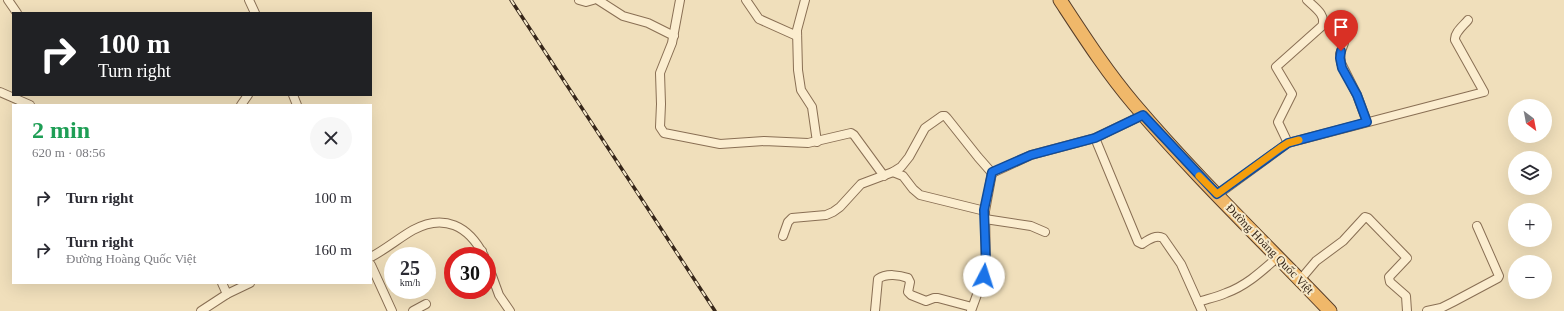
<!DOCTYPE html>
<meta charset="utf-8">
<style>
:root{--surface:#fff;--page:#f7f7f7;--text:#2b2b33;--muted:#7c7c81}
body{margin:0;font-family:"Times New Roman",serif;background:var(--page);color:var(--text);height:100vh;display:flex;flex-direction:column;font-size:15px;white-space:nowrap}
*{box-sizing:border-box;margin:0}
p{font-size:13px;color:var(--muted)}
.icon{flex:none;width:22px;height:22px;fill:none;stroke:currentColor;stroke-width:2;stroke-linecap:round;stroke-linejoin:round}
.map{position:relative;flex:1;overflow:hidden}
.drawer{position:absolute;left:12px;top:104px;width:360px;height:180px;display:flex;flex-direction:column;background:var(--surface);border-radius:0px;box-shadow:0 4px 16px #0002}
.drawer>*{flex:none}
.hud{position:absolute;left:12px;top:12px;width:360px;height:84px;border-radius:0px;box-shadow:0 4px 16px #0002;background:#202124;color:#fff;overflow:hidden}
.needle{width:26px;rotate:148deg}
.fabs{position:absolute;left:1508px;top:99px;display:grid;gap:8px}
.fabs a{display:grid;place-items:center;width:44px;height:44px;border-radius:50%;background:var(--surface);box-shadow:0 4px 16px #0002;font-size:20px}
.speed{position:absolute;left:384px;top:247px;display:flex;gap:8px;font-size:20px;font-weight:700;text-align:center}
.speed>*{display:grid;place-content:center;width:52px;height:52px;border-radius:50%;background:var(--surface);box-shadow:0 4px 16px #0002;line-height:1}
.speed small{font-size:10px;font-weight:400}
.speed .limit{border:6px solid #d22;background:#fff;color:#111}
.pin{position:absolute;display:grid;place-items:center;width:34px;height:34px;color:#fff;margin:-41px -17px;border-radius:50% 50% 50% 0;rotate:-45deg;box-shadow:0 0 4px #0007}
.pin .icon{rotate:45deg}
.me{position:absolute;width:44px;margin:-22px;rotate:5deg;stroke-linejoin:round;filter:drop-shadow(0 0 3px #0008)}
.turn{display:flex;align-items:center;gap:14px;height:84px;padding:0 20px;font-size:18px}
.turn .icon{width:52px;height:52px;stroke-width:2.5}
.turn b{display:block;font-size:28px;line-height:34px}
.round{display:grid;place-items:center;flex:none;width:42px;height:42px;border-radius:21px;background:var(--page)}
.headline{display:flex;align-items:center;justify-content:space-between;height:68px;padding:0 20px}
h1{font-size:24px;font-weight:700;line-height:30px;color:#1e9e55}
ul{padding:0;list-style:none}
li{display:flex;align-items:center;gap:12px;height:52px;padding:0 20px}
li div{flex:1}
li b{display:block;font-size:15px}
li em{font-style:normal}
.map>svg:first-child{display:block}
</style>
<div class="map">
<svg width="1564" height="311" viewBox="0 0 1564 311">
<rect width="100%" height="100%" fill="#f0dfbb"/>
<g fill="none" stroke-linecap="round" stroke-linejoin="round">
<g stroke="#896f54" stroke-width="10">
<g id="minor">
<path d="M 8,0 L 17,13"/>
<path d="M 249,0 L 255,13"/>
<path d="M 579,0 L 586,2 L 593,0"/>
<path d="M 598,0 L 623,16 L 648,23 L 674,36"/>
<path d="M 680,0 L 672,43 L 660,73 L 661,104 L 660,127 L 664,133 L 720,144 L 764,141 L 808,143 L 851,133 L 854,135 L 884,176"/>
<path d="M 746,0 L 759,19 L 797,36"/>
<path d="M 805,0 L 797,30 L 798,70 L 801,90 L 812,107 L 817,142"/>
<path d="M 1344,43 L 1340,54 L 1341,63 L 1357,95 L 1367,122"/>
<path d="M 0,92 L 30,105"/>
<path d="M 293,95 L 297,105"/>
<path d="M 241,105 L 248,95"/>
<path d="M 1095,138 L 1138,242 L 1142,244 C 1148,240 1156,234 1163,238 L 1181,264 L 1202,311"/>
<path d="M 1288,143 L 1278,122 L 1292,94 L 1276,67 L 1322,26 C 1327,15 1314,7 1307,0"/>
<path d="M 893,172 L 903,176 L 913,189 L 920,195 L 985,211"/>
<path d="M 992,173 L 1031,155 L 1095,138 L 1143,115"/>
<path d="M 1217,195 L 1288,143 L 1484,92 L 1455,40 C 1454,33 1463,26 1468,20"/>
<path d="M 985,219 L 1031,226 L 1045,232"/>
<path d="M 783,236 L 788,222 L 792,218 L 826,215 L 833,212 L 840,207 L 861,184 L 893,172 L 901,167 L 909,157 L 925,128 L 942,116 L 945,116 L 947,118 L 978,157 L 992,173"/>
<path d="M 473,256 L 482,251"/>
<path d="M 371,257 C 386,249 399,238 413,230 C 444,213 469,226 484,256"/>
<path d="M 487,262 L 499,295 L 510,311"/>
<path d="M 371,265 L 392,311"/>
<path d="M 1300,280 L 1316,261 L 1343,241 L 1365,217 L 1368,218 L 1407,258 L 1389,277 L 1390,282 L 1406,296 L 1407,311"/>
<path d="M 222,283 L 227,294"/>
<path d="M 467,290 L 472,294 L 483,290"/>
<path d="M 1198,302 C 1207,299 1217,297 1226,293 C 1246,286 1262,271 1278,257"/>
<path d="M 201,311 L 227,294 L 250,283"/>
<path d="M 413,311 L 426,304"/>
<path d="M 875,311 L 878,279 C 886,273 900,275 908,278 L 910,282 L 908,292 L 911,295 L 926,301 L 934,298 L 938,298 L 972,307"/>
<path d="M 971,311 L 986,270 L 985,211 L 992,173"/>
<path d="M 1427,311 L 1441,308 L 1453,302 L 1498,278 L 1499,276 L 1477,226"/>
</g>
</g>
<g stroke="#563d29" stroke-width="15">
<path id="trunk" d="M 1060,0 C 1083,35 1106,71 1134,104 C 1195,176 1264,242 1330,311"/>
</g>
<use href="#minor" stroke="#fbedcf" stroke-width="8"/>
<use href="#trunk" stroke="#f0b86a" stroke-width="13"/>
<g stroke="#37271a" stroke-width="3.5">
<path id="rail" d="M 511,0 L 715,311"/>
</g>
<use href="#rail" stroke="#f7eacb" stroke-width="2" stroke-dasharray="6" stroke-linecap="butt"/>
</g>
<g fill="none" stroke-linecap="round" stroke-linejoin="round">
<g stroke="#114b97" stroke-width="10">
<path id="route" d="M 984,276 L 986,263 L 984,210 L 992,172 L 1031,155 L 1095,138 L 1143,115 L 1217,194 L 1288,143 L 1367,122 L 1357,95 L 1342,68 L 1340,58 L 1341,51"/>
</g>
<use href="#route" stroke="#1a73e8" stroke-width="7"/>
<path stroke="#f59e0b" stroke-width="7" d="M 1199,176 L 1217,194 L 1280,148 L 1288,143 L 1299,140"/>
</g>
<g text-anchor="middle" stroke-width="4" stroke-linejoin="round" paint-order="stroke">
<g font-size="12" fill="#37271a" stroke="#f7eacb">
<text transform="translate(1270 249) rotate(46)" y="4">Đường Hoàng Quốc Việt</text>
</g>
</g>
</svg>
<div class="fabs">
<a><svg class="needle" viewBox="-14 -14 28 28"><path d="M0-13l5 13h-10z" fill="#e53935"/><path d="M0 13l5-13h-10z" fill="#7c7c81"/></svg></a>
<a><svg class="icon" aria-label="layers" viewBox="0 0 24 24"><path d="M12 4l9 5-9 5-9-5zM3 14l9 5 9-5"/></svg></a>
<a>+</a>
<a>−</a>
</div>
<div class="speed"><div>25<small>km/h</small></div><div class="limit">30</div></div>
<div class="pin" style="left:1341px;top:51px;background:#d93025"><svg class="icon" aria-label="arrive" viewBox="0 0 24 24"><path d="M6 21V4h12l-3 4 3 4H6"/></svg></div>
<svg class="me" style="left:984px;top:276px" viewBox="-20 -20 40 40"><circle r="19" fill="#fff"/><path d="M0-13L10 11 0 6-10 11z" fill="#1a73e8"/></svg>
<div class="hud">
<div class="turn"><svg class="icon" aria-label="right" viewBox="0 0 24 24"><path d="M7 20v-9h11M14 6l5 5-5 5"/></svg><div><b>100 m</b>Turn right</div></div>
</div>
<section class="drawer">
<div class="headline"><div><h1>2 min</h1><p>620 m · 08:56</p></div><a class="round"><svg class="icon" aria-label="close" viewBox="0 0 24 24"><path d="M6 6l12 12M18 6L6 18"/></svg></a></div>
<ul>
<li><svg class="icon" aria-label="right" viewBox="0 0 24 24"><path d="M7 20v-9h11M14 6l5 5-5 5"/></svg><div><b>Turn right</b></div><em>100 m</em></li>
<li><svg class="icon" aria-label="right" viewBox="0 0 24 24"><path d="M7 20v-9h11M14 6l5 5-5 5"/></svg><div><b>Turn right</b><p>Đường Hoàng Quốc Việt</p></div><em>160 m</em></li>
</ul>
</section>
</div>
